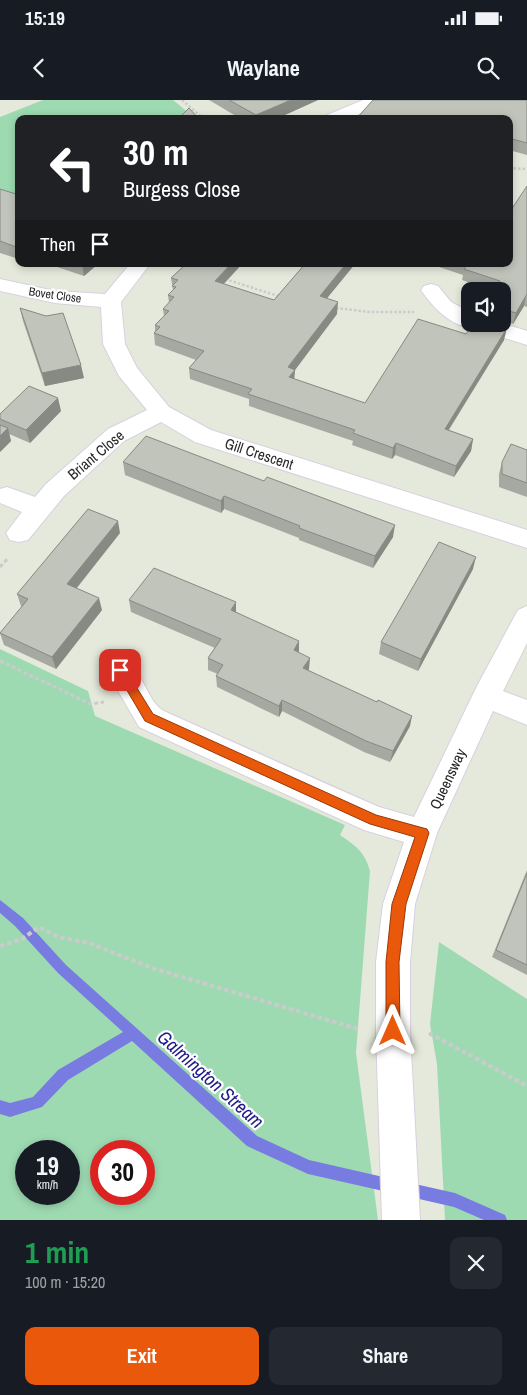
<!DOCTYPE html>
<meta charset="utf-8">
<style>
:root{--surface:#171b24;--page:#242831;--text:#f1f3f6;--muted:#9ea1a6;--accent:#ea580c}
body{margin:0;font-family:"Archivo Narrow",sans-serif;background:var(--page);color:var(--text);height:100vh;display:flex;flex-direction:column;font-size:19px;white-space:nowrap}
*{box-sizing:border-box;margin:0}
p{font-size:16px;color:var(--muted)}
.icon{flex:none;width:28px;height:28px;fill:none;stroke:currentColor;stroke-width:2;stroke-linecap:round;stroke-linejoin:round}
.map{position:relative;height:1120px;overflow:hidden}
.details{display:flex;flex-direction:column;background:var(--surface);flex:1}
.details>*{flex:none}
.top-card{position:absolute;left:15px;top:15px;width:498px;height:152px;border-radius:10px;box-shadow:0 2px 8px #0003;background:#202124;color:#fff;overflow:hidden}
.tools{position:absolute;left:461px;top:182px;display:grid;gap:10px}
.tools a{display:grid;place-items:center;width:50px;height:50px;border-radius:10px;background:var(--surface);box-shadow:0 2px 8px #0003;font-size:25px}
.speed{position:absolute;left:15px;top:1040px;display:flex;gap:10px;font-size:25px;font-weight:700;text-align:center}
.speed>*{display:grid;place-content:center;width:65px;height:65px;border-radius:50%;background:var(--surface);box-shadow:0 2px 8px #0003;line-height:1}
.speed small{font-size:12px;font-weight:400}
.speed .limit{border:8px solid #d22;background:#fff;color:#111}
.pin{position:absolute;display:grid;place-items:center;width:42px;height:42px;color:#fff;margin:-21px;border-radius:10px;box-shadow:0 2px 8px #0006}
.me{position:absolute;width:55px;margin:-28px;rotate:0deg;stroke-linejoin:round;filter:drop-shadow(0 0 4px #0008)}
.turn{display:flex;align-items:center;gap:18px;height:105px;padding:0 25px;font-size:22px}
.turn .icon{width:65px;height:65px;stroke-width:2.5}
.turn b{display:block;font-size:35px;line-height:42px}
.then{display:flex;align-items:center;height:48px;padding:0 25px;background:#0003;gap:10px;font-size:19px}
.round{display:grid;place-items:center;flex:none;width:52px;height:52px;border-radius:10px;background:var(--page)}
.summary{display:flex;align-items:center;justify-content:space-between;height:85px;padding:0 25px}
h1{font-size:30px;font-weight:700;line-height:38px;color:#1e9e55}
.primary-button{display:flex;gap:10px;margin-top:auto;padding:10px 25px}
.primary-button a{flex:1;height:58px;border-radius:10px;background:var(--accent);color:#fff;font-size:20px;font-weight:700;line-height:58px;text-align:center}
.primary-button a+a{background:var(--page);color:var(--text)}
.status{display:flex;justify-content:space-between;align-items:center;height:35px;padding:0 25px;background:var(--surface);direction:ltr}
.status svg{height:14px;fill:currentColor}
header{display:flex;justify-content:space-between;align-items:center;height:65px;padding:0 25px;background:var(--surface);font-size:22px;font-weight:700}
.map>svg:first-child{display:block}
</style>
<div class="status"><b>15:19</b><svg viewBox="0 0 49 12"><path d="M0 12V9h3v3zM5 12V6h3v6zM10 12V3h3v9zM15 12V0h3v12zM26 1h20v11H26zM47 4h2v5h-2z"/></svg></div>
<header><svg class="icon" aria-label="back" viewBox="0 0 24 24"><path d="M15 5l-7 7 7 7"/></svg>Waylane<svg class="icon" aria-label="search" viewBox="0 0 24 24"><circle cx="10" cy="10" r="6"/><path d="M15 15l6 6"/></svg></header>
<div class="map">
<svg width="527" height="1120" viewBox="0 0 527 1120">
<rect width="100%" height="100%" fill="#e5e9db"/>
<g fill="#9ddab2" fill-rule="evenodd">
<path d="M 43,0 L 173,0 L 196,19 L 19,19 L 19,107 L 0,101 L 0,17 Z"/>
<path d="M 0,549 L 88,591 L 95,616 L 345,725 L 340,735 C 356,746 365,752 370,771 L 356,953 L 378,1120 L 0,1120 ZM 69,1051 L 69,1094 L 26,1094 L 26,1051 ZM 144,1051 L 144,1094 L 101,1094 L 101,1051 Z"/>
<path d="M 439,842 L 527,899 L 527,1120 L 445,1120 L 437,964 L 430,924 Z"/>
</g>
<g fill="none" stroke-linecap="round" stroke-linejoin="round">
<g fill="#787ce1" fill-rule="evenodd">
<path d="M 0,800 L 23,818 L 66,865 L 257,1036 L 309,1060 L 392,1079 L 397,1081 L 399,1086 L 397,1091 L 392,1093 L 308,1074 L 247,1046 L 132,941 L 68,980 L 42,1007 L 10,1017 L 0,1014 L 0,1000 L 10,1003 L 33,997 L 58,970 L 123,932 L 58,873 L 15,826 L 0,813 Z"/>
<path d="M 406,1082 L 455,1093 L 505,1115 L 507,1120 L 484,1120 L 454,1107 L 406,1096 L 401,1094 L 399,1089 L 401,1084 Z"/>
</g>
<g stroke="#d8d0df" stroke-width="2">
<g id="minor">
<path d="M 363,0 L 385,0 L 383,4 L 348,19 L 325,19 L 327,15 Z"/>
<path d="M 130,164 L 150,164 L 121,202 L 125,244 L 137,268 L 169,307 L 211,330 L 527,430 L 527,448 L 195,342 L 161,322 L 124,341 L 64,396 L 28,440 L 19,442 L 10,440 L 6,433 L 22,412 L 0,403 L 0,389 L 7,387 L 35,397 L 46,384 L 108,329 L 147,310 L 119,276 L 103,244 L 101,207 L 55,203 L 0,191 L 0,179 L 55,191 L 105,194 Z"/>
<path d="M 431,184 L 438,186 L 451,202 L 470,212 L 470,224 L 502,223 L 527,231 L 527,245 L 476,229 L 474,226 C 453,230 431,205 421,190 L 424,186 Z"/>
<path d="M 527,506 L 527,543 L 503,591 L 527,600 L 527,625 L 493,611 L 437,733 L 415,804 L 410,862 L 410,931 L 420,1120 L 382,1120 L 376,931 L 376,862 L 383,804 L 404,742 L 364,730 L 139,627 L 106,570 L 110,562 C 143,551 142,602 166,612 C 237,644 308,676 379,707 L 414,717 L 476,588 L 518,510 Z"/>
</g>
</g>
<g stroke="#cbcbcb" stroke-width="2.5" stroke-dasharray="2.5 2" stroke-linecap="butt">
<path d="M 182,0 L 204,19"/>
<path d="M 509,68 L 527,69"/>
<path d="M 177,164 L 188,167"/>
<path d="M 225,179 L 281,197"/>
<path d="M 336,208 L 370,212 L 414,212"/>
</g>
<g stroke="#cbcbcb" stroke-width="3" stroke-dasharray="4 2.5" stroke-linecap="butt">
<path d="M 0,467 L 8,458"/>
<path d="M 0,561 L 91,604 L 104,602"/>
</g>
<g stroke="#cbcbcb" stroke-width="4" stroke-dasharray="4.5 3" stroke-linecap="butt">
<path d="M 0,846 L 22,839 L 39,827 L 58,837 L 89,843 L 152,868 L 358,929"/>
<path d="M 429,933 L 527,986"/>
</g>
<use href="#minor" fill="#fff" fill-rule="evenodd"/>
</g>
<g fill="#a6a9a1">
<path d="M 209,0 L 318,0 L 276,19 L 241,19 Z"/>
<path d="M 527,0 L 527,55 L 509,50 L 509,19 Z"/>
<path d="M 527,86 L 527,207 L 524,206 L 513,224 L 502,221 L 502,191 L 493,191 L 462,180 L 463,175 L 430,164 L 509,164 Z"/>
<path d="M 0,89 L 19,95 L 19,159 L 0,153 Z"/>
<path d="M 48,164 L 98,164 L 84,176 Z"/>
<path d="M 186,164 L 242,164 L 224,184 L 274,200 L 304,165 L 299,164 L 355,164 L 327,198 L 337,214 L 295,270 L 294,279 L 365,303 L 466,234 L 504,240 L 449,330 L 473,339 L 471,351 L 454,377 L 395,355 L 392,359 L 352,345 L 353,341 L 249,306 L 249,299 L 190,279 L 189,268 L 196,260 L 155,245 L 154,233 L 155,231 L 155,225 L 164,216 L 163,209 L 169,203 L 168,195 L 173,190 L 171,178 Z"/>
<path d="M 20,208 L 84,278 L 45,286 L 23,221 Z"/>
<path d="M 61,311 L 30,343 L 9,334 L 11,341 L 0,352 L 0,314 Z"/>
<path d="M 527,350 L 527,397 L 499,387 L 499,374 L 502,362 Z"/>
<path d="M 123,362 L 393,437 L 373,468 L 299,440 L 299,438 L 224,409 L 221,413 L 125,375 Z"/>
<path d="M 120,433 L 77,488 L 102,510 L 56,569 L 4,545 L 0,533 L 22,507 L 21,506 L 17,494 Z"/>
<path d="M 473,469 L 418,571 L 379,554 L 381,542 Z"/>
<path d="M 129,500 L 236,513 L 299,552 L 309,569 L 308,570 L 410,626 L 390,662 L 364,652 L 282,611 L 279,617 L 217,587 L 216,576 L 218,574 L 208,570 L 208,558 L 215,548 L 131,512 Z"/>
<path d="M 527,770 L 527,875 L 492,857 Z"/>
</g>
<g fill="#878983">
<path d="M 291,0 L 318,0 L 276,19 L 256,19 L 256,15 Z"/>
<path d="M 82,164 L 98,164 L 84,176 Z"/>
<path d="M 231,164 L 242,164 L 215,193 L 215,181 Z"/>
<path d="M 346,164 L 355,164 L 319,208 L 320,196 Z"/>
<path d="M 526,194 L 524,206 L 513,224 L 516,213 Z"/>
<path d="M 338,202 L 337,214 L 295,270 L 294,281 L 288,289 L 288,267 Z"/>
<path d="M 507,228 L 504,240 L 442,340 L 445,329 Z"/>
<path d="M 81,265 L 84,278 L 45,286 L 42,273 Z"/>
<path d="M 58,298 L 61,311 L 30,343 L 26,330 Z"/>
<path d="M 8,328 L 11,341 L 0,352 L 0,336 Z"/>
<path d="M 473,339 L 471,351 L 454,377 L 456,366 Z"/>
<path d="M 396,343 L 395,355 L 392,359 L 393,348 Z"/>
<path d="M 224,396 L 224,409 L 221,413 L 221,401 Z"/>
<path d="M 118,421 L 120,433 L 70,496 L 67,484 Z"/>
<path d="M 395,425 L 393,437 L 373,468 L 375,456 Z"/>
<path d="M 476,457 L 473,469 L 418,571 L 421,559 Z"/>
<path d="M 99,498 L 102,510 L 56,569 L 52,557 Z"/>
<path d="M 236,502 L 236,514 L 231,510 Z"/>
<path d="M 299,541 L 299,552 L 294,550 Z"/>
<path d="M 310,558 L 309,569 L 302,579 L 303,568 Z"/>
<path d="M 282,600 L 282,611 L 279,617 L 279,606 Z"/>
<path d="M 412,616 L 410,626 L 390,662 L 393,651 Z"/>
</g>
<g fill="#c1c4bb" stroke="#878983">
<path d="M 229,0 L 291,0 L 256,15 Z"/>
<path d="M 373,0 L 527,0 L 527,43 L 509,38 L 509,19 L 356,19 Z"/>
<path d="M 189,8 L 199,19 L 178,19 Z"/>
<path d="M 527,86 L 527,194 L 516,213 L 502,209 L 502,191 L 494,191 L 500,181 L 464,169 L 467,164 L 509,164 L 509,113 Z"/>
<path d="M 0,89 L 19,95 L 19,148 L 0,141 Z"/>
<path d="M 186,164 L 231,164 L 215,181 L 274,200 L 305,164 L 346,164 L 320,196 L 338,202 L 288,267 L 295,270 L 289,277 L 365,303 L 418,219 L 466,234 L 473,224 L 494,224 L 507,228 L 445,329 L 473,339 L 456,366 L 396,343 L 393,348 L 353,333 L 355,330 L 248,294 L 252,289 L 189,268 L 204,251 L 154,233 L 160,227 L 155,225 L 169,211 L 163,209 L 174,197 L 168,195 L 176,187 L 172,186 L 178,180 L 171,178 Z"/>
<path d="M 20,208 L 46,216 L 63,213 L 81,265 L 42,273 Z"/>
<path d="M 29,286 L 58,298 L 26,330 L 0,319 L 0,314 Z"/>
<path d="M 0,325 L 8,328 L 0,336 Z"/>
<path d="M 146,336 L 264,381 L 267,377 L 395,425 L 375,456 L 299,428 L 300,426 L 224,396 L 221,401 L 123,362 Z"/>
<path d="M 511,344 L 527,350 L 527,383 L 502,374 L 502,362 Z"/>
<path d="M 88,409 L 118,421 L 67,484 L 99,498 L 52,557 L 0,533 L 28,499 L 17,494 Z"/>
<path d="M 439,442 L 476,457 L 421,559 L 381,542 Z"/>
<path d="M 154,468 L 236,502 L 231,510 L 299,541 L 294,550 L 310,558 L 303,568 L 377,602 L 378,600 L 412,616 L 393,651 L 366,641 L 282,600 L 279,606 L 216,576 L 223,565 L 208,558 L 221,539 L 129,500 Z"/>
<path d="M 527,773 L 527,865 L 496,850 Z"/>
</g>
<path fill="#ea580c" stroke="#983908" d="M 120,565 L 124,567 L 153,614 L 376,715 L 427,729 L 429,733 L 406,804 L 399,862 L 400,931 L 398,936 L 393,939 L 388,936 L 386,931 L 386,862 L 392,804 L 415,737 L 370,724 L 145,621 L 115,570 Z"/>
<g text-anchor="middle" stroke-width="4.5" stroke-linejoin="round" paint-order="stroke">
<g font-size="12" fill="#282828" stroke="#fff">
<text transform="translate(55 195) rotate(8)" y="4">Bovet Close</text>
</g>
<g font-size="15" fill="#282828" stroke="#fff">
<text transform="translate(259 354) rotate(18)" y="5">Gill Crescent</text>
<text transform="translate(96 355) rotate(-40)" y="5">Briant Close</text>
<text transform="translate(448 679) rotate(-65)" y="5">Queensway</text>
</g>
<g font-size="19" font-style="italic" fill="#1e1b89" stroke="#fff">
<text transform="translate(211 979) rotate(42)" y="7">Galmington Stream</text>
</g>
</g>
</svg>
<div class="tools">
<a><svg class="icon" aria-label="sound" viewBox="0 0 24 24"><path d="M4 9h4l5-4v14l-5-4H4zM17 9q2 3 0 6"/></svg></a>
</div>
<div class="speed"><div>19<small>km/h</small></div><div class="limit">30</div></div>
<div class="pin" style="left:120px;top:570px;background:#d93025"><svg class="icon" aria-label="arrive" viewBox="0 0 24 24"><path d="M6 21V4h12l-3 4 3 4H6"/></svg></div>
<svg class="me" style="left:393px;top:931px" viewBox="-20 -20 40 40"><path d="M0-17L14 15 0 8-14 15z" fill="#ea580c" stroke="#fff" stroke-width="4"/></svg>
<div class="top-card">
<div class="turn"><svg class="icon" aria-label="left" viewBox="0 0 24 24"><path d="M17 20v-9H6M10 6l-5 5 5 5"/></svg><div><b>30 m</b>Burgess Close</div></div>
<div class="then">Then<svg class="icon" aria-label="arrive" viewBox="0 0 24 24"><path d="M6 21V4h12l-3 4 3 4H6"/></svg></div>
</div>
</div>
<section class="details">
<div class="summary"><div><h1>1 min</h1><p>100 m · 15:20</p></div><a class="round"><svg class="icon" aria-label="close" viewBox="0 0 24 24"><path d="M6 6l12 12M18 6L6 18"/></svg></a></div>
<div class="primary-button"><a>Exit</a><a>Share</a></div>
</section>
